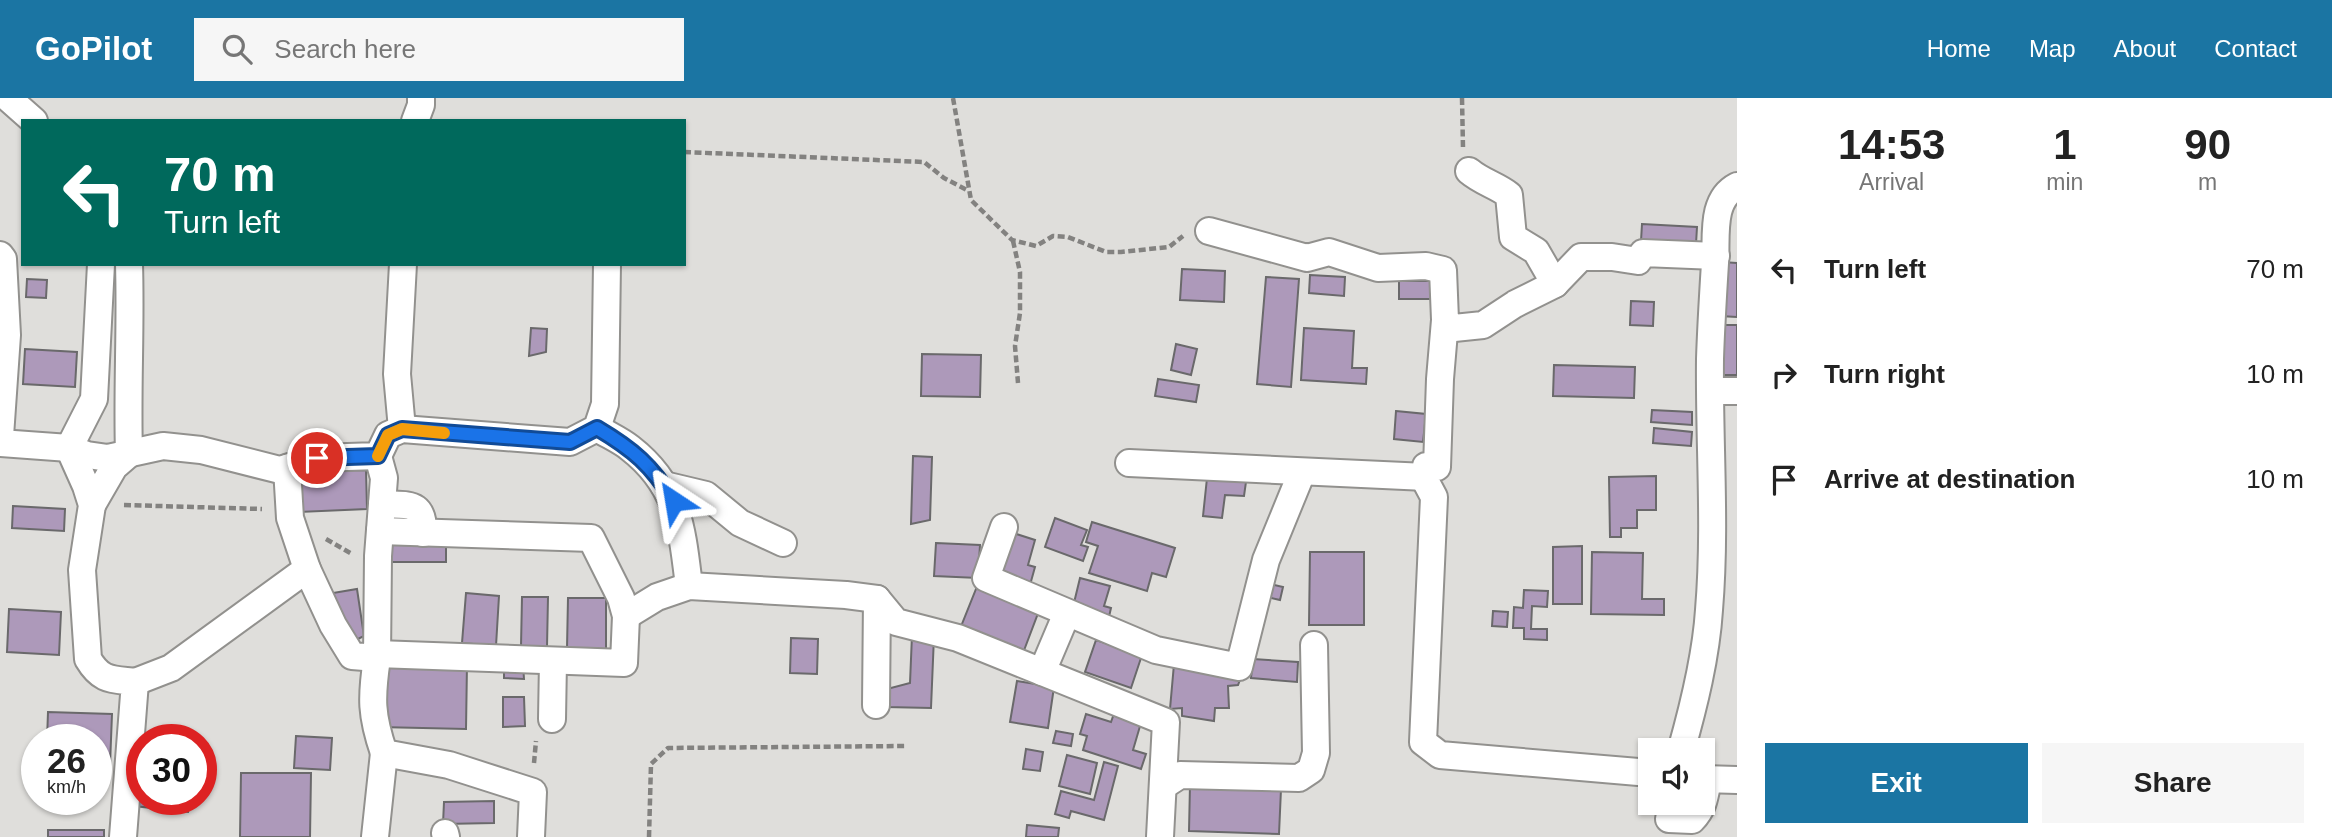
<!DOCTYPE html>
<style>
:root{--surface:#fff;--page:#f6f6f6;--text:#222;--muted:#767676;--accent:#1b75a3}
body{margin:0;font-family:Helvetica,sans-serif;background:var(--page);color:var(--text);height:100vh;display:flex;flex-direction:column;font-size:26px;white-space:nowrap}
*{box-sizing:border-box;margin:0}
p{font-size:23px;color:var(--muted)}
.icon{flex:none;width:38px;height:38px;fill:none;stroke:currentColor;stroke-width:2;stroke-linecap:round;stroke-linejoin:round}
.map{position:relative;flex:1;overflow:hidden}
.sheet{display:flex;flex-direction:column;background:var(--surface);width:595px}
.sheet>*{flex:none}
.top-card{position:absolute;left:21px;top:21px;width:665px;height:147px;border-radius:0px;box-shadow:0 2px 5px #0004;background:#00695c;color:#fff;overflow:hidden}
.tools{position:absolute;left:1638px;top:640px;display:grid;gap:14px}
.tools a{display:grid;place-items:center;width:77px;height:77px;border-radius:0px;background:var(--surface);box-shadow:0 2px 5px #0004;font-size:35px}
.speed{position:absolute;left:21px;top:626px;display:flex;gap:14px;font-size:35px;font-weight:700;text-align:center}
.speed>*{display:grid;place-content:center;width:91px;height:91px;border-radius:50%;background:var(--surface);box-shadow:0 2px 5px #0004;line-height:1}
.speed small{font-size:18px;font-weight:400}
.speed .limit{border:10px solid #d22;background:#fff;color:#111}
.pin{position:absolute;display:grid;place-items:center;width:60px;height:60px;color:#fff;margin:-30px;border:4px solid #fff;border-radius:50%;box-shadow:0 2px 7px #0007}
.me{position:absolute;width:77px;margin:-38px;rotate:327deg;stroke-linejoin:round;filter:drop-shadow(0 0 5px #0008)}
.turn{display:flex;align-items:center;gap:24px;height:147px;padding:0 28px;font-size:32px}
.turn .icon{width:91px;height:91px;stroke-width:2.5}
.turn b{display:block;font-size:49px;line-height:60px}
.eta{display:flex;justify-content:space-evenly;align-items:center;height:119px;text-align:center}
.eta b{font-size:42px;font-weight:600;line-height:49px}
.cta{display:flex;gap:14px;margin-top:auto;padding:14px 28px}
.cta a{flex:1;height:80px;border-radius:0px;background:var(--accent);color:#fff;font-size:28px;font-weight:600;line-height:80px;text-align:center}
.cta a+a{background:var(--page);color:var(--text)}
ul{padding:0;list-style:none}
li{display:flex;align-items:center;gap:21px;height:105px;padding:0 28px}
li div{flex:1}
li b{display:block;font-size:26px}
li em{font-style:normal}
header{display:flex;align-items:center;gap:42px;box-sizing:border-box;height:98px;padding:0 35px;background:var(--accent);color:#fff}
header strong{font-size:33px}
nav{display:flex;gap:38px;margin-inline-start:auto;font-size:24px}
.search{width:490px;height:63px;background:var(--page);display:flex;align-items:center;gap:18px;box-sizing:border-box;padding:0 24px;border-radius:0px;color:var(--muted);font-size:26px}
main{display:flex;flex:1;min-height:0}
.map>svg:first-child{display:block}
</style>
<header>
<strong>GoPilot</strong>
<div class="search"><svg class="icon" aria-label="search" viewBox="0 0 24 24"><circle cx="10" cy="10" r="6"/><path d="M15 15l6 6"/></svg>Search here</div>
<nav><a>Home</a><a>Map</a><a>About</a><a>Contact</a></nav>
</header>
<main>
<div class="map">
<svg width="1737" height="739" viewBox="0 0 1737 739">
<rect width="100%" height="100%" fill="#dfdedb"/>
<g fill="#ad99ba" stroke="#6a696b" stroke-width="2">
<path d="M 1642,126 L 1697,129 L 1696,146 L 1641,143 Z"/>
<path d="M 1722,164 L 1737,165 L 1737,219 L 1720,218 Z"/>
<path d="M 1182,171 L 1225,173 L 1224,204 L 1180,202 Z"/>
<path d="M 1310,177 L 1345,179 L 1344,198 L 1309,195 Z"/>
<path d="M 1266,179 L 1299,181 L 1291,289 L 1257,286 Z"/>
<path d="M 27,181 L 47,182 L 46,200 L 26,199 Z"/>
<rect x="1399" y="183" width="34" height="18"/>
<path d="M 1631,203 L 1654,204 L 1653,228 L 1630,227 Z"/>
<path d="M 1721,227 L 1737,227 L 1737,277 L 1720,277 Z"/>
<path d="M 531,230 L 547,231 L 546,254 L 529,258 Z"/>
<path d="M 1304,230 L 1354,233 L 1352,270 L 1367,270 L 1366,286 L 1301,282 Z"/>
<path d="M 1176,246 L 1197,251 L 1191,277 L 1171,272 Z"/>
<path d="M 25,251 L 77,254 L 75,289 L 23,286 Z"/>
<path d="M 922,256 L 981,257 L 980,299 L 921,298 Z"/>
<path d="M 1554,267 L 1635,269 L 1634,300 L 1553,298 Z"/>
<path d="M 1158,281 L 1199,287 L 1196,304 L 1155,298 Z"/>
<path d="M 1652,312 L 1692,314 L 1692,327 L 1651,324 Z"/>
<path d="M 1396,313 L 1426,316 L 1423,344 L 1394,341 Z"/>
<path d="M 1654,330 L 1692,334 L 1691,348 L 1653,345 Z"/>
<path d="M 913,358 L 932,359 L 930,422 L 911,426 Z"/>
<path d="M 366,372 L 367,411 L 299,414 L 297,374 Z"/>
<path d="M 1656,378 L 1656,412 L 1637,412 L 1637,430 L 1621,430 L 1621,439 L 1610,439 L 1609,379 Z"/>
<path d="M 1207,380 L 1246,384 L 1244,398 L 1225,397 L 1222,420 L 1203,418 Z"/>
<path d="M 13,408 L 65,411 L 64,433 L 12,430 Z"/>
<path d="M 1055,420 L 1087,432 L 1081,447 L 1088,449 L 1083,463 L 1045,449 Z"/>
<path d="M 1092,424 L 1175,450 L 1166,479 L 1152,475 L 1147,493 L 1089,475 L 1098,448 L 1086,444 Z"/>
<path d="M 1007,433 L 1035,442 L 1028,467 L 1035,469 L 1030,487 L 994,475 Z"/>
<rect x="389" y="438" width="57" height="26"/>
<path d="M 936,445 L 980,447 L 978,480 L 934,478 Z"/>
<path d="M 1582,448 L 1582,506 L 1553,506 L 1553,449 Z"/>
<path d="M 1310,454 L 1364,454 L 1364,527 L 1309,527 Z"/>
<path d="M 1592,454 L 1643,455 L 1642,501 L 1664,501 L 1664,517 L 1591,516 Z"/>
<path d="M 1080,480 L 1110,488 L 1104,508 L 1111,510 L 1108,523 L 1072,513 Z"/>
<path d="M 978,486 L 1040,510 L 1023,555 L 960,531 Z"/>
<path d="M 1270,486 L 1283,489 L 1280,502 L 1267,499 Z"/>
<path d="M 357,491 L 364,538 L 352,544 L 333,495 Z"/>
<path d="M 1524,492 L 1548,493 L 1547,509 L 1532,508 L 1531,531 L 1547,531 L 1547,542 L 1524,541 L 1524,530 L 1513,530 L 1514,509 L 1523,510 Z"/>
<path d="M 466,495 L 499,498 L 496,548 L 462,545 Z"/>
<path d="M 522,499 L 548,499 L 547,549 L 521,548 Z"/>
<path d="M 568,500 L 606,500 L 606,551 L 567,550 Z"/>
<path d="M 9,511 L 61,514 L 59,557 L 7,554 Z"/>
<path d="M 1493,513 L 1508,514 L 1507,529 L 1492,528 Z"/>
<path d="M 912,537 L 934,538 L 931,610 L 886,609 L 887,591 L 910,585 Z"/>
<path d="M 791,540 L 818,541 L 817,576 L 790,575 Z"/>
<path d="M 1096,542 L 1142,557 L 1131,590 L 1085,574 Z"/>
<path d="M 1253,561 L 1298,564 L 1297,584 L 1251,580 Z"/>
<path d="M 381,564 L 467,566 L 466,631 L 379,629 Z"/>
<path d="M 504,566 L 523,566 L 524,581 L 504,580 Z"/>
<path d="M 1174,566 L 1241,579 L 1238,587 L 1228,588 L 1229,610 L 1215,610 L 1214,623 L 1182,618 L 1182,610 L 1170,611 Z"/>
<path d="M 1017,583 L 1054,589 L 1048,630 L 1010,624 Z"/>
<path d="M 503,599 L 524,599 L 525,628 L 503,629 Z"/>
<path d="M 1116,610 L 1143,618 L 1133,652 L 1146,656 L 1141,671 L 1083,652 L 1087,638 L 1080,636 L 1086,616 L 1111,624 Z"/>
<path d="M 48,614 L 112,616 L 110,667 L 96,667 L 96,642 L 47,642 Z"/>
<path d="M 1056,633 L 1073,636 L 1071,648 L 1053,645 Z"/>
<path d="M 296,638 L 332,640 L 330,672 L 294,670 Z"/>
<path d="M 142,645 L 142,702 L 189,702 L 188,714 L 134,708 Z"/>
<path d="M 1026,651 L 1043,654 L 1040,673 L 1023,671 Z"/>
<path d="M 1067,657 L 1097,665 L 1090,696 L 1059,688 Z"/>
<path d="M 1104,664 L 1118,668 L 1104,722 L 1071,713 L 1069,720 L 1055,716 L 1061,693 L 1094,702 Z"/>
<path d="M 241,675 L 311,675 L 310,739 L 240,739 Z"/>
<path d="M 1190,687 L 1281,691 L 1279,736 L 1189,733 Z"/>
<path d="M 494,703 L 494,725 L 443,726 L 444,704 Z"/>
<path d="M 1027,727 L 1059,730 L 1058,739 L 1026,739 Z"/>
<rect x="48" y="732" width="56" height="7"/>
</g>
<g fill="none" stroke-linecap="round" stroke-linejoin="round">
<g stroke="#92918e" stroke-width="30">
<g id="street">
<path d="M 8,0 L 34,23"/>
<path d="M 415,23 L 421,7 L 421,0"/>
<path d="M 1469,73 C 1482,84 1496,87 1509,97 L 1513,139 L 1536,153 L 1555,186"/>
<path d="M 1209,133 L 1307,160 L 1329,154 L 1378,170 L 1426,168 L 1443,172 L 1445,222 L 1454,230 L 1483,227 L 1515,206 L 1555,186 L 1581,159 L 1612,159 L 1638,163 L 1643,155 L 1716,158"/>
<path d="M 0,157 L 3,161 L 7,237 L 0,338"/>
<path d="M 101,166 L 94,301 L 69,350 L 86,388 L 92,407 L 82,472 L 88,561 C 101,583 111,581 135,584 L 123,739"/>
<path d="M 1445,222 L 1440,281 L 1437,369 L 1426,368 L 1426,384 L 1434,399 L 1423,644 L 1440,657 L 1650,675"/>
<path d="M 1711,293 L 1737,293"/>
<path d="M 597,330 C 608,337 620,342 630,350 C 679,388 682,431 689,488"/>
<path d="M 402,331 L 397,276 L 403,166"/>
<path d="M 0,345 L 69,350 L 87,357 L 108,360 L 163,348 L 201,352 L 280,372 L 317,360 L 378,358 L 388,337 L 402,331 L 570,344 L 597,330 L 605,306 L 607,166"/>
<path d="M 1129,365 L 1426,379"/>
<path d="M 664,387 L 706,397 L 740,425 L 783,445"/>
<path d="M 382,406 C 408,408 424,402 423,435"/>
<path d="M 92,407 L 114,369 L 129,356 C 127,292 131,229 129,166"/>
<path d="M 1004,429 L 986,480 L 1156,552 L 1239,569 L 1266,462 L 1302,374"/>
<path d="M 307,471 L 333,527 L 352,558 L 377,560 L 378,458 L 384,380 L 378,358"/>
<path d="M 626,518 L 657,499 L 689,488 L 846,497 L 877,501 L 896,524 L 958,540 L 1166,624 L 1160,739"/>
<path d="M 377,556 L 624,565 L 626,518 L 621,500 L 591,440 L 380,433"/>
<path d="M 377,560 C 371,600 371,617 384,655 L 449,667 L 533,694 L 531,739"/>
<path d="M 1042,574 L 1067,515"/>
<path d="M 135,584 L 171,570 L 307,471 L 290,420 L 287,370"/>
<path d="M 876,607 L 877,501"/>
<path d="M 552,621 L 553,563"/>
<path d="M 1681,653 C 1694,607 1706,559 1709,512 C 1716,428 1709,345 1710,261 C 1711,229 1713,197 1715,165 C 1717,139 1710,102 1737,88"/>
<path d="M 1703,681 L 1737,682"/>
<path d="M 1163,688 L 1180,677 L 1299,680 L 1311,672 L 1316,655 L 1314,547"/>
<path d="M 1669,721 L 1692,722 C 1704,710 1705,697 1708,681"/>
<path d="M 445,735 L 446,739"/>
<path d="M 375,739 L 384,655"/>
</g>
</g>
<g stroke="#838280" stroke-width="4.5" stroke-dasharray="7 3.5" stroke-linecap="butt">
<path d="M 953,0 L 971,102 L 1012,142 L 1036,148 L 1053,138 L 1068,139 L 1106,154 L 1121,154 L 1169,149 L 1183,138"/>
<path d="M 1462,0 L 1463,50"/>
<path d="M 684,54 L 924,64 L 944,80 L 969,93"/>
<path d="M 1013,143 L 1020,174 L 1020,215 L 1015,248 L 1018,285"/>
<path d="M 124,407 L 262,411"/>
<path d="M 326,441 L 352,456"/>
<path d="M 534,665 L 536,643"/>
<path d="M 649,739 L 651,666 L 668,650 L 906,648"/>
</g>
<use href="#street" stroke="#fff" stroke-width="26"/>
</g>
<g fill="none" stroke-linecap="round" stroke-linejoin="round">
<g stroke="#114b97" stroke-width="18">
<path id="route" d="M 317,360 L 378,358 L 388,337 L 402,331 L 570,344 L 597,330 C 634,352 651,367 674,403"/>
</g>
<use href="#route" stroke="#1a73e8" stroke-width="12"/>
<path stroke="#f59e0b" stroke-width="12" d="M 378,358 L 388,337 L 402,331 L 444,335"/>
</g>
</svg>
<div class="tools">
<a><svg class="icon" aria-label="sound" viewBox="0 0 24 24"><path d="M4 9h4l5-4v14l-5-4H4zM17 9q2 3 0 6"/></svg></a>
</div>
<div class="speed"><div>26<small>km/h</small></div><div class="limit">30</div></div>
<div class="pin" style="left:317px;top:360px;background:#d93025"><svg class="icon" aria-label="arrive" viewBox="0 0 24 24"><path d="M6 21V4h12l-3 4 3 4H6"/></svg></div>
<svg class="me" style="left:674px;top:403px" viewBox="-20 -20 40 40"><path d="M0-17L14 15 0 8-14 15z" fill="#1a73e8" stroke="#fff" stroke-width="4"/></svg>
<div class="top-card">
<div class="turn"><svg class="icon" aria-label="left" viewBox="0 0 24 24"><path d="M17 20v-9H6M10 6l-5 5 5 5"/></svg><div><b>70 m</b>Turn left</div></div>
</div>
</div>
<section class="sheet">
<div class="eta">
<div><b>14:53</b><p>Arrival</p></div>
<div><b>1</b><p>min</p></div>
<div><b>90</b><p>m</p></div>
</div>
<ul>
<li><svg class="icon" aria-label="left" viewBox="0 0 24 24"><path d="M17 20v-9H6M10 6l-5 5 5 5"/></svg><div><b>Turn left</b></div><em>70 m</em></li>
<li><svg class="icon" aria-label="right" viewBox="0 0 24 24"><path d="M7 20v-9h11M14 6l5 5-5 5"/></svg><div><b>Turn right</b></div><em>10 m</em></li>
<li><svg class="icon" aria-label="arrive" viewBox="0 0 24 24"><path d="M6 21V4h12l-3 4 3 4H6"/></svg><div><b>Arrive at destination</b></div><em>10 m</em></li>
</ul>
<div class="cta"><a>Exit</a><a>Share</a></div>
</section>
</main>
